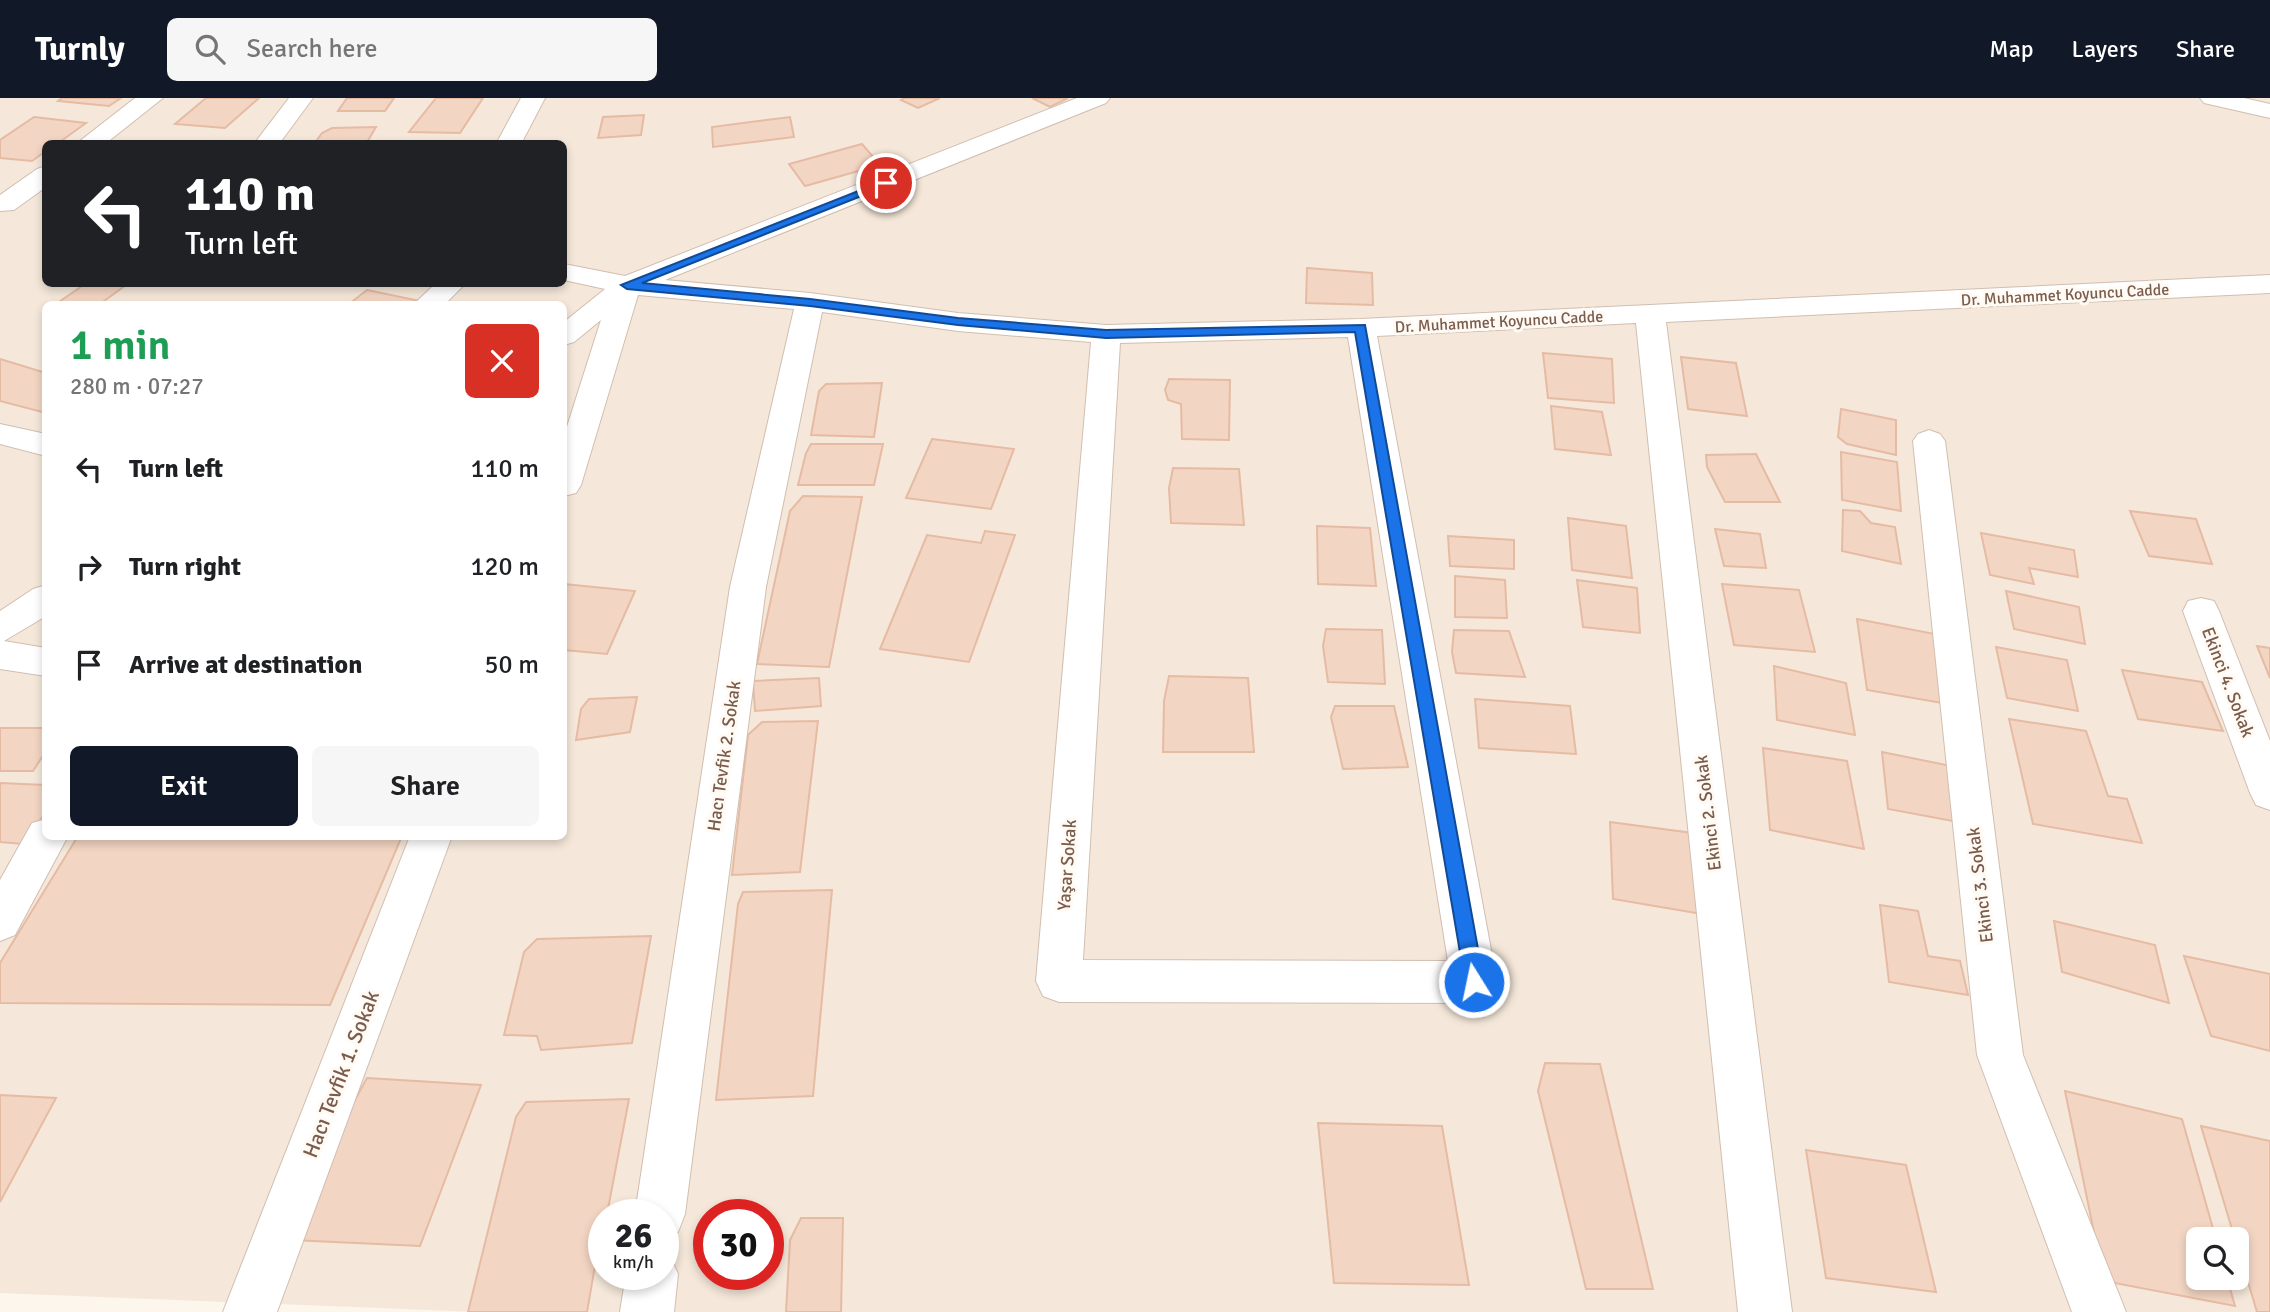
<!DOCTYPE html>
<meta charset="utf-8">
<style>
:root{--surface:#fff;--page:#f6f6f6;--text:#202124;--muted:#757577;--accent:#111827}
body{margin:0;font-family:Signika,sans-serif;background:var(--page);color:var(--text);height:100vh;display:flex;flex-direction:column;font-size:26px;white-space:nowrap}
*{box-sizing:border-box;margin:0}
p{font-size:23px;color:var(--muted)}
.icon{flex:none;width:38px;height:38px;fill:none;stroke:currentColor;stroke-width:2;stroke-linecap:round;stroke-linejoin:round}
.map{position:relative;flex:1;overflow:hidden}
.details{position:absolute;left:42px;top:203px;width:525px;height:539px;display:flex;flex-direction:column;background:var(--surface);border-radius:10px;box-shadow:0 4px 10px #0003}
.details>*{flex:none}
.banner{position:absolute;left:42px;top:42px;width:525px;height:147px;border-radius:10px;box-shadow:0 4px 10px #0003;background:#202124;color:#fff;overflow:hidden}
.buttons{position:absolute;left:2186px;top:1129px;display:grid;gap:14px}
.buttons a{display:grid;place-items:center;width:63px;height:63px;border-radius:10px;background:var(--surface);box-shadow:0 4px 10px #0003;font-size:35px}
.speed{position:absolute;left:588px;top:1101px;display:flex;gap:14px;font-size:35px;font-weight:700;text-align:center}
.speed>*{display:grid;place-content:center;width:91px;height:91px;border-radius:50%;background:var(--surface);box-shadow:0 4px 10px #0003;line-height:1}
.speed small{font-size:18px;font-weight:400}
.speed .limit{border:10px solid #d22;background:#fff;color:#111}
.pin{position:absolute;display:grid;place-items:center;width:60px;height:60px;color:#fff;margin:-30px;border:4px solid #fff;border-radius:50%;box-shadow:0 2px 7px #0007}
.me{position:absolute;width:77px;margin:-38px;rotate:350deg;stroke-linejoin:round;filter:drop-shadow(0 0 5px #0008)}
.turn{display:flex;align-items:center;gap:24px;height:147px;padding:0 28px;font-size:32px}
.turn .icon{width:91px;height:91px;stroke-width:2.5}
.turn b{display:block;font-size:49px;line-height:60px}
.round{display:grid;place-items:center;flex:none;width:74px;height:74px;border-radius:10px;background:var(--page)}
.headline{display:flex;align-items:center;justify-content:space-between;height:119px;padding:0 28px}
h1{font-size:42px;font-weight:600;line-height:52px;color:#1e9e55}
.primary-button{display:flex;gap:14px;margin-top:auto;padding:14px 28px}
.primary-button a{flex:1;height:80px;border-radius:10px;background:var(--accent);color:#fff;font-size:28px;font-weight:600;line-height:80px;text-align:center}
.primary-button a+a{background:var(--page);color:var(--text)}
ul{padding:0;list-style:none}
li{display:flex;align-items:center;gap:21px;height:98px;padding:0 28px}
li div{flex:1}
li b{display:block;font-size:26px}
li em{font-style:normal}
header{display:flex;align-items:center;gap:42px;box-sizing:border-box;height:98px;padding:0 35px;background:var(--accent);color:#fff}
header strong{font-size:33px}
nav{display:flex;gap:38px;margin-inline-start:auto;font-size:24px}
.search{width:490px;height:63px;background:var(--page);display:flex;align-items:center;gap:18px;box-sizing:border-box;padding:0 24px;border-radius:10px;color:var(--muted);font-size:26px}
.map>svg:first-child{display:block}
</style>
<header>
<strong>Turnly</strong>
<div class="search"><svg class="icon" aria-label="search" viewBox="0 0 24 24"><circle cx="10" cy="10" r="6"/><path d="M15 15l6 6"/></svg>Search here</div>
<nav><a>Map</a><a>Layers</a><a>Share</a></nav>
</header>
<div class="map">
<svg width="2270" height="1214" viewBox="0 0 2270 1214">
<rect width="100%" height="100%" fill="#fdf6ec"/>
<path fill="#f5e8da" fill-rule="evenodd" d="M 0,0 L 2270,0 L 2270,1214 L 477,1214 L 0,1195 ZM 46,46 L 564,46 L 564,186 L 46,186 ZM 46,206 L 564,206 L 564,738 L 46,738 ZM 604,1116 L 663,1116 L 663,1176 L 604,1176 ZM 709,1116 L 768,1116 L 768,1176 L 709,1176 ZM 2198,1141 L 2236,1141 L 2236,1180 L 2198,1180 Z"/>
<g fill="#f3d5c3" stroke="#e6bba3" stroke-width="2">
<path d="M 62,0 L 121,0 L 109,8 L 58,3 Z"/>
<path d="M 206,0 L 259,0 L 225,30 L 175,26 Z"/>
<path d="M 347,0 L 394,0 L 385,13 L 338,13 Z"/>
<path d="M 436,0 L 483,0 L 460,35 L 409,34 Z"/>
<path d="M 904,0 L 940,0 L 918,10 L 901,2 Z"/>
<path d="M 1032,0 L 1068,0 L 1050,9 Z"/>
<path d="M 644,17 L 641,37 L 598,40 L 603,19 Z"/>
<path d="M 34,19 L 86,25 L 57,46 L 46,46 L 46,53 L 32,63 L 0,60 L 0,42 Z"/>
<path d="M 790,19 L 794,39 L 713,49 L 712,29 Z"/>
<path d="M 376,29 L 366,46 L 314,46 L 322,35 L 332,30 Z"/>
<path d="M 862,46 L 880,67 L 805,88 L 789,66 Z"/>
<path d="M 1307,170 L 1372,175 L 1373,207 L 1306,205 Z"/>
<path d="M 85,186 L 144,186 L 126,187 L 100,206 L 56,206 Z"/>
<path d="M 367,192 L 420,203 L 416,206 L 349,206 Z"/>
<path d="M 1543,255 L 1612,261 L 1614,305 L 1548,300 Z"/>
<path d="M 1681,259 L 1736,265 L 1747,318 L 1688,311 Z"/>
<path d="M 0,261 L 46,275 L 46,315 L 0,303 Z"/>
<path d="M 1169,281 L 1230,282 L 1229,342 L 1182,341 L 1181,306 L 1168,302 L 1165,292 Z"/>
<path d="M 882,285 L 874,339 L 811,337 L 819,293 L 826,286 Z"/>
<path d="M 1551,308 L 1602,314 L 1611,357 L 1555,351 Z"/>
<path d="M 1841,311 L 1896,322 L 1896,357 L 1847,346 L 1838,339 Z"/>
<path d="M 932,341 L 1014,351 L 991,411 L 906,400 Z"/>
<path d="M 811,346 L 883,346 L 874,387 L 798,387 L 806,355 Z"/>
<path d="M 1841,354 L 1897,364 L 1901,413 L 1842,402 Z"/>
<path d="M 1756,356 L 1780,404 L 1725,404 L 1707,369 L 1706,357 Z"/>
<path d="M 1173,370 L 1239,371 L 1244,427 L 1171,425 L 1169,390 Z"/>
<path d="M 803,398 L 862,399 L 829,569 L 757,566 L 790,413 Z"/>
<path d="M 1843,412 L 1860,413 L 1871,425 L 1895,429 L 1901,466 L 1842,453 Z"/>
<path d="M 2130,413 L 2196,421 L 2212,466 L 2149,458 Z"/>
<path d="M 1568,420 L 1626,428 L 1632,480 L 1572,472 Z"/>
<path d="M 1317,428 L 1370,430 L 1376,488 L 1318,486 Z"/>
<path d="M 1715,431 L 1760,436 L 1766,470 L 1724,468 Z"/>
<path d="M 985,433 L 1015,437 L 969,564 L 880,551 L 927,437 L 981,445 Z"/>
<path d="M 1981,435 L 2074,452 L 2078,479 L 2029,470 L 2034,486 L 1990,477 Z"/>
<path d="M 1448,438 L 1514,442 L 1514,471 L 1450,468 Z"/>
<path d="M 1455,478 L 1505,482 L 1507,520 L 1455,519 Z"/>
<path d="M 1577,482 L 1637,490 L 1640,535 L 1583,529 Z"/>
<path d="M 564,486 L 635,493 L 607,556 L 564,552 Z"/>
<path d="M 1722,486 L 1799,492 L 1815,554 L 1734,547 Z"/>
<path d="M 2006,493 L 2079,509 L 2085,546 L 2014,531 Z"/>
<path d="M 1857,521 L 1935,536 L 1948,606 L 1867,592 Z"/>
<path d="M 1326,531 L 1382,532 L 1385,586 L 1328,584 L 1323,548 Z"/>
<path d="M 1454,532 L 1509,533 L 1525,579 L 1456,575 L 1452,554 Z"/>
<path d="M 2257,548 L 2270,550 L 2270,580 Z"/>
<path d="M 1996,549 L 2067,562 L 2078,613 L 2007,600 Z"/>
<path d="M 1774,568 L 1846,585 L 1855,637 L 1777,622 Z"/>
<path d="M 2122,572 L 2202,584 L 2223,633 L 2138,621 Z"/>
<path d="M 1169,578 L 1248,580 L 1254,654 L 1163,654 L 1164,603 Z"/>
<path d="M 819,580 L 821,608 L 755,613 L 753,583 Z"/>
<path d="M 637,599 L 630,634 L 576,642 L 581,611 L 589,601 Z"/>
<path d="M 1475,601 L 1570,608 L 1576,656 L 1479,650 Z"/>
<path d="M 1335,608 L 1394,608 L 1408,669 L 1343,671 L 1331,619 Z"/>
<path d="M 2009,621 L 2086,633 L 2108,698 L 2127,701 L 2142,745 L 2033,726 Z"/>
<path d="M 818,623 L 800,774 L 732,777 L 748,637 L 762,624 Z"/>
<path d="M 0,630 L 46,630 L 46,653 L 33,673 L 0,673 Z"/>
<path d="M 1763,650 L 1847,663 L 1864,751 L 1770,732 Z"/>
<path d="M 1882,654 L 1961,670 L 1969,726 L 1888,711 Z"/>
<path d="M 0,685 L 46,687 L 46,714 L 23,746 L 0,744 Z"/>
<path d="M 1610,724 L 1700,736 L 1708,817 L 1613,801 Z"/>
<path d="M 78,738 L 402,738 L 330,907 L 0,905 L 0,865 Z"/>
<path d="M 832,792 L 813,998 L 716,1002 L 738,806 L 743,794 Z"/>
<path d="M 1880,807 L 1918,813 L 1928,858 L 1960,863 L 1968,897 L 1889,884 Z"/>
<path d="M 2054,823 L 2155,847 L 2169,905 L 2062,874 Z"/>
<path d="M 651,838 L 632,945 L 541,952 L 537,938 L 504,937 L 524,854 L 537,841 Z"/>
<path d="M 2184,858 L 2270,876 L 2270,953 L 2211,938 Z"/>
<path d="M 1545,965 L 1600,966 L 1653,1191 L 1586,1191 L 1538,993 Z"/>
<path d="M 367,980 L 481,987 L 420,1148 L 292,1142 L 343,1024 Z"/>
<path d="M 2065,993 L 2182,1021 L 2216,1141 L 2198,1141 L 2198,1180 L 2227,1180 L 2235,1208 L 2104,1183 Z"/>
<path d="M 0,997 L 56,1000 L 0,1104 Z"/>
<path d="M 629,1001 L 607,1116 L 604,1116 L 587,1214 L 468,1214 L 516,1019 L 526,1004 Z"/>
<path d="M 1318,1025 L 1442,1028 L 1469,1187 L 1334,1185 Z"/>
<path d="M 2201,1028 L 2270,1043 L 2270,1214 L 2257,1214 Z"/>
<path d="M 1806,1052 L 1906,1067 L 1936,1194 L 1826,1180 Z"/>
<path d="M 801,1120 L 843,1120 L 841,1214 L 786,1214 L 790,1142 Z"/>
</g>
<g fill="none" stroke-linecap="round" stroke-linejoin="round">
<g stroke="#d1beb0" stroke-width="2">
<g id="minor">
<path d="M 135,0 L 163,0 L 105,46 L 76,46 Z"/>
<path d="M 289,0 L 313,0 L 279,46 L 254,46 Z"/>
<path d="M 521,0 L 545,0 L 521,46 L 496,46 Z"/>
<path d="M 1077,0 L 1110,0 L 1106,5 L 665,182 L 810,195 L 958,215 L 1106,227 L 1361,221 L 2270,177 L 2270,195 L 1666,224 L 1792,1214 L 1738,1214 L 1636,225 L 1377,238 L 1497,884 L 1490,899 L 1474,905 L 1059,904 L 1043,898 L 1036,883 L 1091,244 L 958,233 L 822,214 L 766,489 L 685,1116 L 678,1134 L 663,1140 L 663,1116 L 635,1116 L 730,489 L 794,211 L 638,197 L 581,387 L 576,395 L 564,398 L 564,338 L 601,222 L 574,244 L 564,247 L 564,224 L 605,191 L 564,182 L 564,166 L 625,178 ZM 1348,239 L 1448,863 L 1083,862 L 1120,245 Z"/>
<path d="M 2200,0 L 2244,0 L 2270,6 L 2270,20 L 2204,5 Z"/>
<path d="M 46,68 L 46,89 L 14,112 L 0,113 L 0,97 L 37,71 Z"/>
<path d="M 435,186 L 465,186 L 445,206 L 414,206 Z"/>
<path d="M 0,326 L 46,336 L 46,358 L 0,346 Z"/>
<path d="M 1929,332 L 1940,336 L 1945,343 L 2023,957 L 2126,1214 L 2072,1214 L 1977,957 L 1913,343 L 1918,336 Z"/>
<path d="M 46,487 L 46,518 L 4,543 L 46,550 L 46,578 L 0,571 L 0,513 L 33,491 Z"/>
<path d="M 2201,500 L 2214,503 L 2219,513 L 2270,643 L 2270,712 L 2256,707 L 2250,695 L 2183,513 L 2188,503 Z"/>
<path d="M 46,721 L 46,738 L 68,738 L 15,837 L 0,843 L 0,782 L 32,725 Z"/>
<path d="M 410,738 L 452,738 L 277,1214 L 223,1214 Z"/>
<path d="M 663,1155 L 670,1158 L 678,1176 L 674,1214 L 620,1214 L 626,1176 L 663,1176 Z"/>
</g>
</g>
<use href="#minor" fill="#fff" fill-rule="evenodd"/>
</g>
<path fill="#1a73e8" stroke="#114b97" stroke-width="2" d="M 886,82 L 889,83 L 889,87 L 642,185 L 810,201 L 958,220 L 1106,232 L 1365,227 L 1484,884 L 1481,890 L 1474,893 L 1468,890 L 1465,884 L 1355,234 L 1106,240 L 958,227 L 810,208 L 627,191 L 621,187 Z"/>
<g text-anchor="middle" stroke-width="6" stroke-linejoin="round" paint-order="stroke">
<g font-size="16" fill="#7a5c4d" stroke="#fffaf3">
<text transform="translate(2065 196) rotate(-3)" y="6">Dr. Muhammet Koyuncu Cadde</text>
<text transform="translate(1499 223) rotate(-3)" y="6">Dr. Muhammet Koyuncu Cadde</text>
</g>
<g font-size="18" fill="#7a5c4d" stroke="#fffaf3">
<text transform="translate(2228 584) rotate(69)" y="6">Ekinci 4. Sokak</text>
<text transform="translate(724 658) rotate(-82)" y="6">Hacı Tevfik 2. Sokak</text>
<text transform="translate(1708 715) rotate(-97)" y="6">Ekinci 2. Sokak</text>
<text transform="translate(1067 767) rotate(-86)" y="6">Yaşar Sokak</text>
<text transform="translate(1980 787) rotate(-97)" y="6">Ekinci 3. Sokak</text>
</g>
<g font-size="21" fill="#7a5c4d" stroke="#fffaf3">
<text transform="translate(341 976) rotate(-69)" y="7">Hacı Tevfik 1. Sokak</text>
</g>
</g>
</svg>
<div class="buttons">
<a><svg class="icon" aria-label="search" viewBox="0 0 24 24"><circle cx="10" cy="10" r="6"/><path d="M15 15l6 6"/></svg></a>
</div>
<div class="speed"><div>26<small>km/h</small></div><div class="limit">30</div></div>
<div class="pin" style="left:886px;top:85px;background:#d93025"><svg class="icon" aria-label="arrive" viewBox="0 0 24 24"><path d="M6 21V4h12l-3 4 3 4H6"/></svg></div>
<svg class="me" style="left:1474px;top:884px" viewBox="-20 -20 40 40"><circle r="17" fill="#1a73e8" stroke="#fff" stroke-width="3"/><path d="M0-11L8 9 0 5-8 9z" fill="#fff"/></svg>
<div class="banner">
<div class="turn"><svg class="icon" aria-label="left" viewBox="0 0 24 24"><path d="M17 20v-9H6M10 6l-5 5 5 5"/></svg><div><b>110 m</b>Turn left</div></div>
</div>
<section class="details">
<div class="headline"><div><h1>1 min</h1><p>280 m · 07:27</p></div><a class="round" style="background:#d93025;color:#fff"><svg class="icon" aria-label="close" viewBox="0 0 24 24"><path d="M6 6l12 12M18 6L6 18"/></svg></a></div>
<ul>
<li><svg class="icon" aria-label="left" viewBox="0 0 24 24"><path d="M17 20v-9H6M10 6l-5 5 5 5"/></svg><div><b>Turn left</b></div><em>110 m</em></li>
<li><svg class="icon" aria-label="right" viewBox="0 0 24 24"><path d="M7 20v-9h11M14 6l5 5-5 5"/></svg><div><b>Turn right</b></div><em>120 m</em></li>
<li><svg class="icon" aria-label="arrive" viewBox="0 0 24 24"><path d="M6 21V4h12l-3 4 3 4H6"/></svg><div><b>Arrive at destination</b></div><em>50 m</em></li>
</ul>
<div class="primary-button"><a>Exit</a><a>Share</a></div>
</section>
</div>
